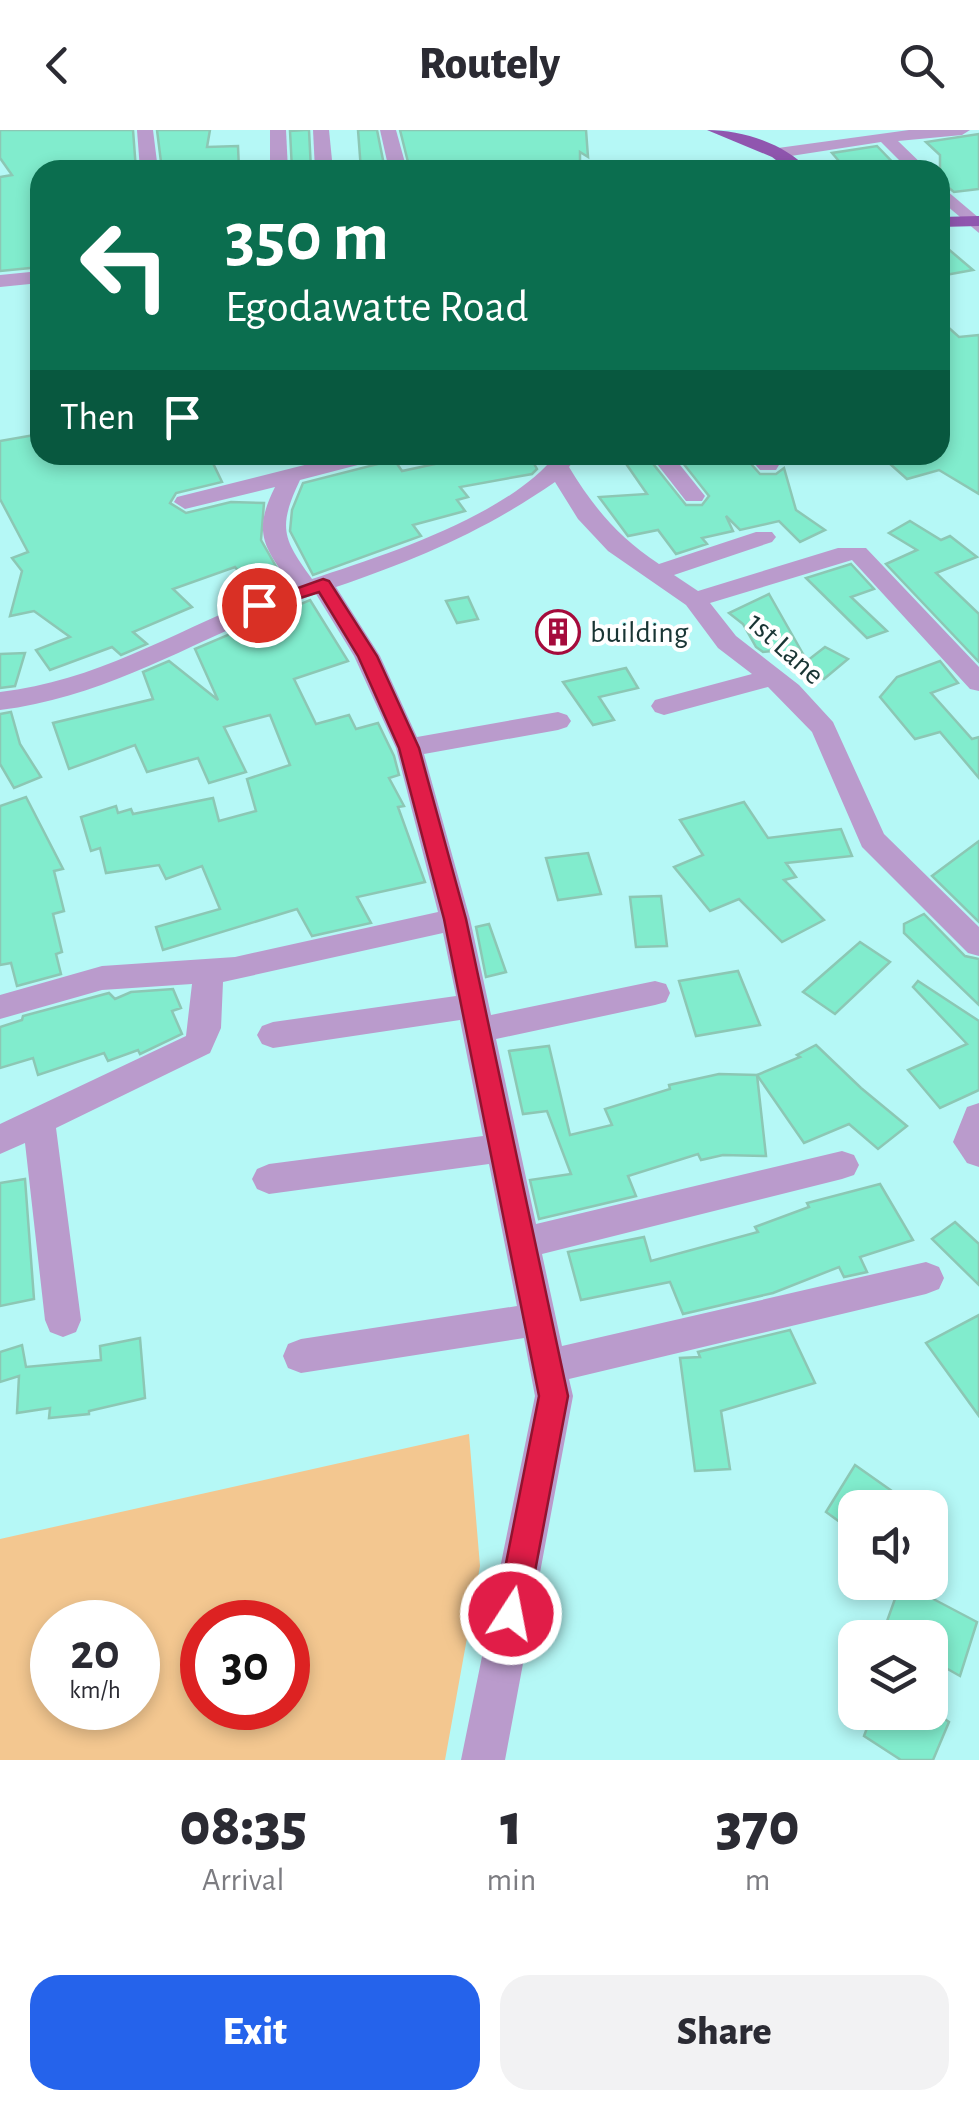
<!DOCTYPE html>
<style>
:root{--surface:#fff;--page:#f2f2f3;--text:#2b2b33;--muted:#7c7c81;--accent:#2563eb}
body{margin:0;font-family:"Alegreya Sans",sans-serif;background:var(--page);color:var(--text);height:100vh;display:flex;flex-direction:column;font-size:38px;white-space:nowrap}
*{box-sizing:border-box;margin:0}
p{font-size:32px;color:var(--muted)}
.icon{flex:none;width:55px;height:55px;fill:none;stroke:currentColor;stroke-width:2;stroke-linecap:round;stroke-linejoin:round}
.map{position:relative;height:1630px;overflow:hidden}
.details{display:flex;flex-direction:column;background:var(--surface);flex:1}
.details>*{flex:none}
.hud{position:absolute;left:30px;top:30px;width:920px;height:305px;border-radius:30px;box-shadow:0 5px 15px #0003;background:#0b6e4f;color:#fff;overflow:hidden}
.fabs{position:absolute;left:838px;top:1360px;display:grid;gap:20px}
.fabs a{display:grid;place-items:center;width:110px;height:110px;border-radius:20px;background:var(--surface);box-shadow:0 5px 15px #0003;font-size:50px}
.speed{position:absolute;left:30px;top:1470px;display:flex;gap:20px;font-size:50px;font-weight:700;text-align:center}
.speed>*{display:grid;place-content:center;width:130px;height:130px;border-radius:50%;background:var(--surface);box-shadow:0 5px 15px #0003;line-height:1}
.speed small{font-size:25px;font-weight:400}
.speed .limit{border:15px solid #d22;background:#fff;color:#111}
.pin{position:absolute;display:grid;place-items:center;width:85px;height:85px;color:#fff;margin:-42px;border:5px solid #fff;border-radius:50%;box-shadow:0 2px 10px #0007}
.me{position:absolute;width:110px;margin:-55px;rotate:11deg;stroke-linejoin:round;filter:drop-shadow(0 0 8px #0008)}
.turn{display:flex;align-items:center;gap:35px;height:210px;padding:0 30px;font-size:45px}
.turn .icon{width:130px;height:130px;stroke-width:2.5}
.turn b{display:block;font-size:70px;line-height:85px}
.then{display:flex;align-items:center;height:95px;padding:0 30px;background:#0003;gap:20px;font-size:38px}
.eta{display:flex;justify-content:space-evenly;align-items:center;height:170px;text-align:center}
.eta b{font-size:60px;font-weight:800;line-height:70px}
.primary-button{display:flex;gap:20px;margin-top:auto;padding:20px 30px}
.primary-button a{flex:1;height:115px;border-radius:30px;background:var(--accent);color:#fff;font-size:40px;font-weight:800;line-height:115px;text-align:center}
.primary-button a+a{background:var(--page);color:var(--text)}
header{display:flex;justify-content:space-between;align-items:center;height:130px;padding:0 30px;background:var(--surface);font-size:45px;font-weight:800}
.map>svg:first-child{display:block}
</style>
<header><svg class="icon" aria-label="back" viewBox="0 0 24 24"><path d="M15 5l-7 7 7 7"/></svg>Routely<svg class="icon" aria-label="search" viewBox="0 0 24 24"><circle cx="10" cy="10" r="6"/><path d="M15 15l6 6"/></svg></header>
<div class="map">
<svg width="979" height="1630" viewBox="0 0 979 1630">
<rect width="100%" height="100%" fill="#b5f8f6"/>
<path fill="#f3c790" fill-rule="evenodd" d="M 469,1304 L 480,1436 L 445,1630 L 0,1630 L 0,1409 ZM 52,1492 L 138,1492 L 138,1578 L 52,1578 ZM 202,1492 L 288,1492 L 288,1578 L 202,1578 Z"/>
<g fill="#81eccd" stroke="#8cc7b4" stroke-width="2.5">
<path d="M 0,0 L 133,0 L 136,40 L 40,40 L 40,137 L 0,141 L 0,47 L 12,45 L 0,28 Z"/>
<path d="M 157,0 L 210,0 L 207,17 L 238,16 L 239,40 L 162,40 Z"/>
<path d="M 304,0 L 309,0 L 311,40 L 292,40 L 290,1 Z"/>
<path d="M 358,0 L 377,0 L 385,40 L 361,40 Z"/>
<path d="M 400,0 L 586,0 L 588,27 L 580,22 L 580,40 L 410,40 Z"/>
<path d="M 979,4 L 979,59 L 954,62 L 940,51 L 940,25 L 926,12 Z"/>
<path d="M 877,16 L 900,40 L 845,38 L 832,23 Z"/>
<path d="M 940,112 L 973,140 L 940,146 Z"/>
<path d="M 940,190 L 959,207 L 979,205 L 979,364 L 939,340 L 907,349 L 880,325 L 940,325 Z"/>
<path d="M 40,304 L 40,325 L 209,325 L 222,352 L 176,363 L 170,373 L 186,383 L 231,372 L 264,373 L 261,410 L 286,454 L 258,465 L 235,437 L 173,459 L 192,477 L 133,502 L 147,514 L 121,525 L 112,517 L 50,540 L 36,520 L 70,507 L 34,481 L 10,486 L 22,441 L 12,428 L 28,422 L 0,369 L 0,311 Z"/>
<path d="M 384,325 L 391,325 L 402,341 L 449,331 L 444,325 L 529,325 L 537,339 L 532,344 L 460,357 L 468,367 L 457,370 L 465,381 L 413,395 L 421,406 L 313,445 L 290,401 L 292,380 L 303,353 L 378,334 Z"/>
<path d="M 620,325 L 646,325 L 686,375 L 702,375 L 709,366 L 679,328 L 743,325 L 760,344 L 776,344 L 784,338 L 796,380 L 825,400 L 800,412 L 779,391 L 740,400 L 726,386 L 733,401 L 702,408 L 707,414 L 676,424 L 658,400 L 628,406 L 599,367 L 647,364 Z"/>
<path d="M 910,391 L 941,410 L 950,406 L 977,427 L 936,443 L 979,484 L 979,532 L 886,434 L 917,420 L 889,403 Z"/>
<path d="M 851,434 L 874,459 L 851,467 L 887,501 L 867,508 L 806,448 Z"/>
<path d="M 769,464 L 807,531 L 825,517 L 848,529 L 824,549 L 772,521 L 763,522 L 756,517 L 743,494 L 729,483 Z"/>
<path d="M 468,467 L 478,489 L 457,493 L 446,471 Z"/>
<path d="M 310,470 L 348,531 L 294,549 L 316,594 L 349,585 L 356,599 L 378,593 L 394,626 L 399,645 L 389,648 L 404,676 L 398,677 L 425,752 L 357,767 L 371,793 L 312,806 L 297,779 L 163,820 L 156,797 L 220,779 L 202,736 L 166,749 L 159,735 L 106,743 L 100,718 L 91,721 L 81,687 L 116,676 L 118,683 L 131,679 L 133,684 L 213,668 L 219,691 L 256,681 L 247,649 L 290,635 L 270,585 L 224,597 L 246,642 L 209,653 L 198,628 L 147,642 L 135,615 L 69,639 L 53,593 L 153,569 L 143,542 L 169,531 L 218,570 L 195,519 Z"/>
<path d="M 560,487 L 577,511 L 556,516 L 540,492 Z"/>
<path d="M 25,523 L 15,556 L 0,558 L 0,524 Z"/>
<path d="M 940,531 L 958,553 L 931,563 L 972,609 L 979,607 L 979,648 L 940,602 L 915,609 L 880,567 L 897,547 Z"/>
<path d="M 626,538 L 638,558 L 599,567 L 614,590 L 593,595 L 563,552 Z"/>
<path d="M 11,582 L 20,614 L 41,647 L 14,658 L 0,634 L 0,584 Z"/>
<path d="M 26,667 L 63,739 L 54,741 L 64,781 L 53,784 L 62,822 L 56,824 L 61,844 L 17,856 L 11,833 L 0,835 L 0,676 Z"/>
<path d="M 744,672 L 768,708 L 841,699 L 852,726 L 786,733 L 796,747 L 784,750 L 824,790 L 782,812 L 739,769 L 710,781 L 674,737 L 703,725 L 680,690 Z"/>
<path d="M 979,711 L 979,792 L 932,746 Z"/>
<path d="M 588,723 L 601,764 L 558,770 L 546,728 Z"/>
<path d="M 661,766 L 667,816 L 636,817 L 630,767 Z"/>
<path d="M 924,784 L 965,826 L 979,829 L 979,875 L 904,803 L 904,794 Z"/>
<path d="M 489,794 L 506,842 L 486,847 L 476,797 Z"/>
<path d="M 860,812 L 890,832 L 835,884 L 803,862 Z"/>
<path d="M 738,841 L 760,895 L 696,906 L 679,851 Z"/>
<path d="M 918,851 L 979,891 L 979,960 L 940,978 L 908,940 L 967,914 L 913,857 Z"/>
<path d="M 173,859 L 181,878 L 172,881 L 182,904 L 140,924 L 138,920 L 108,931 L 104,923 L 38,945 L 33,928 L 0,938 L 0,897 L 22,890 L 23,886 L 109,863 L 115,869 L 131,862 Z"/>
<path d="M 816,915 L 861,958 L 907,996 L 878,1019 L 849,994 L 804,1013 L 757,945 L 800,927 L 797,925 Z"/>
<path d="M 549,916 L 570,1005 L 612,995 L 605,979 L 670,959 L 669,955 L 719,944 L 757,945 L 766,1026 L 723,1025 L 701,1030 L 698,1024 L 628,1046 L 636,1066 L 539,1089 L 530,1050 L 571,1044 L 547,981 L 523,984 L 509,921 Z"/>
<path d="M 25,1049 L 34,1169 L 0,1176 L 0,1053 Z"/>
<path d="M 880,1054 L 913,1110 L 860,1127 L 867,1142 L 844,1147 L 839,1137 L 773,1163 L 683,1184 L 670,1152 L 581,1170 L 568,1122 L 644,1107 L 651,1131 L 758,1102 L 755,1097 L 809,1077 L 807,1073 Z"/>
<path d="M 955,1092 L 979,1114 L 979,1155 L 932,1109 Z"/>
<path d="M 979,1185 L 979,1286 L 926,1213 Z"/>
<path d="M 790,1200 L 815,1253 L 721,1281 L 730,1339 L 695,1341 L 680,1228 L 700,1227 L 698,1222 Z"/>
<path d="M 140,1208 L 145,1268 L 89,1281 L 89,1284 L 49,1288 L 50,1278 L 17,1283 L 19,1246 L 0,1252 L 0,1222 L 22,1215 L 26,1237 L 101,1230 L 100,1216 Z"/>
<path d="M 855,1335 L 916,1378 L 855,1378 L 855,1403 L 826,1382 Z"/>
<path d="M 901,1452 L 977,1492 L 960,1546 L 930,1529 L 930,1508 L 881,1508 Z"/>
<path d="M 873,1582 L 934,1582 L 949,1592 L 933,1630 L 901,1630 L 864,1606 Z"/>
</g>
<g fill="none" stroke-linecap="round" stroke-linejoin="round">
<g fill="#ba9bcc" fill-rule="evenodd">
<path d="M 137,0 L 153,0 L 158,40 L 140,40 Z"/>
<path d="M 270,0 L 286,0 L 288,40 L 270,40 Z"/>
<path d="M 313,0 L 329,0 L 333,40 L 315,40 Z"/>
<path d="M 380,0 L 396,0 L 407,40 L 389,40 Z"/>
<path d="M 909,0 L 970,0 L 962,5 L 898,11 L 928,40 L 909,40 L 881,12 L 778,28 L 770,23 L 778,18 Z"/>
<path d="M 940,55 L 979,88 L 979,103 L 940,70 Z"/>
<path d="M 40,141 L 40,153 L 0,157 L 0,145 Z"/>
<path d="M 344,325 L 380,325 L 377,330 L 300,350 C 278,397 282,408 312,449 C 385,425 507,386 556,325 L 578,325 L 569,337 C 594,378 618,407 659,434 L 756,402 L 772,402 L 776,407 L 772,412 L 674,445 L 698,461 L 838,418 L 866,418 L 979,537 L 979,561 L 970,559 L 852,430 L 710,473 L 736,506 L 799,555 L 833,592 L 884,704 L 979,797 L 979,826 L 968,823 L 862,717 L 812,602 L 768,557 L 664,585 L 655,582 L 651,576 L 655,570 L 752,544 L 718,518 L 686,475 L 608,421 L 578,389 L 555,352 C 484,401 418,429 336,457 L 380,526 L 417,607 L 558,582 L 567,585 L 571,591 L 567,597 L 558,600 L 424,624 L 470,789 L 491,885 L 655,851 L 666,854 L 670,863 L 666,872 L 655,875 L 496,909 L 536,1094 L 842,1021 L 854,1025 L 859,1035 L 854,1045 L 842,1049 L 542,1124 L 562,1216 L 926,1132 L 939,1137 L 944,1148 L 939,1159 L 926,1164 L 569,1249 L 573,1266 L 505,1630 L 461,1630 L 535,1266 L 524,1208 L 301,1243 L 288,1238 L 283,1226 L 288,1214 L 301,1209 L 517,1176 L 489,1034 L 269,1064 L 257,1059 L 252,1049 L 257,1039 L 269,1034 L 483,1006 L 460,890 L 273,918 L 262,914 L 257,905 L 262,896 L 273,892 L 456,866 L 443,803 L 223,852 L 221,898 L 210,923 L 56,998 L 81,1190 L 76,1202 L 63,1207 L 50,1202 L 45,1190 L 25,1013 L 0,1024 L 0,994 L 186,906 L 192,854 L 102,860 L 0,889 L 0,865 L 102,836 L 235,827 L 438,782 L 396,618 L 354,526 L 316,464 C 205,502 119,565 0,580 L 0,562 C 108,550 191,490 292,456 C 264,417 252,403 275,357 L 185,379 L 174,372 L 177,367 Z"/>
<path d="M 650,325 L 672,325 L 705,366 L 702,371 L 686,371 Z"/>
<path d="M 747,325 L 770,325 L 779,335 L 776,340 L 760,340 Z"/>
<path d="M 979,973 L 979,1037 L 967,1033 L 953,1012 L 967,977 Z"/>
</g>
<g fill="#9056af" fill-rule="evenodd">
<path d="M 707,0 C 742,0 784,13 809,40 L 789,40 L 772,27 Z"/>
<path d="M 979,86 L 979,96 L 940,97 L 940,87 Z"/>
</g>
</g>
<path fill="#e11d48" stroke="#92132f" stroke-width="2.5" d="M 323,449 L 329,451 L 377,526 L 419,618 L 466,789 L 568,1266 L 527,1484 L 522,1495 L 511,1500 L 500,1495 L 496,1484 L 539,1266 L 444,789 L 399,618 L 358,526 L 319,462 L 259,481 L 250,475 Z"/>
<defs>
<g id="building-ring" transform="scale(2.25)"><circle r="9.5" fill="#fff" stroke="#a50b3c" stroke-width="1.5"/><path d="M-4-6H4V6H1V3H-1V6H-4ZM-2.5-4.3h1.7v1.8h-1.7ZM.8-4.3h1.7v1.8H.8ZM-2.5-1h1.7V.8h-1.7ZM.8-1h1.7V.8H.8Z" fill="#a50b3c"/></g>
</defs>
<g fill-rule="evenodd">
<use href="#building-ring" x="558" y="502"/>
</g>
<g text-anchor="middle" stroke-width="8" stroke-linejoin="round" paint-order="stroke">
<g font-size="30" fill="#193534" stroke="#fff" text-anchor="start">
<text x="590" y="512">building</text>
</g>
<g font-size="30" fill="#193534" stroke="#fff">
<text transform="translate(786 518) rotate(42)" y="10">1st Lane</text>
</g>
</g>
</svg>
<div class="fabs">
<a><svg class="icon" aria-label="sound" viewBox="0 0 24 24"><path d="M4 9h4l5-4v14l-5-4H4zM17 9q2 3 0 6"/></svg></a>
<a><svg class="icon" aria-label="layers" viewBox="0 0 24 24"><path d="M12 4l9 5-9 5-9-5zM3 14l9 5 9-5"/></svg></a>
</div>
<div class="speed"><div>20<small>km/h</small></div><div class="limit">30</div></div>
<div class="pin" style="left:259px;top:475px;background:#d93025"><svg class="icon" aria-label="arrive" viewBox="0 0 24 24"><path d="M6 21V4h12l-3 4 3 4H6"/></svg></div>
<svg class="me" style="left:511px;top:1484px" viewBox="-20 -20 40 40"><circle r="17" fill="#e11d48" stroke="#fff" stroke-width="3"/><path d="M0-11L8 9 0 5-8 9z" fill="#fff"/></svg>
<div class="hud">
<div class="turn"><svg class="icon" aria-label="left" viewBox="0 0 24 24"><path d="M17 20v-9H6M10 6l-5 5 5 5"/></svg><div><b>350 m</b>Egodawatte Road</div></div>
<div class="then">Then<svg class="icon" aria-label="arrive" viewBox="0 0 24 24"><path d="M6 21V4h12l-3 4 3 4H6"/></svg></div>
</div>
</div>
<section class="details">
<div class="eta">
<div><b>08:35</b><p>Arrival</p></div>
<div><b>1</b><p>min</p></div>
<div><b>370</b><p>m</p></div>
</div>
<div class="primary-button"><a>Exit</a><a>Share</a></div>
</section>
